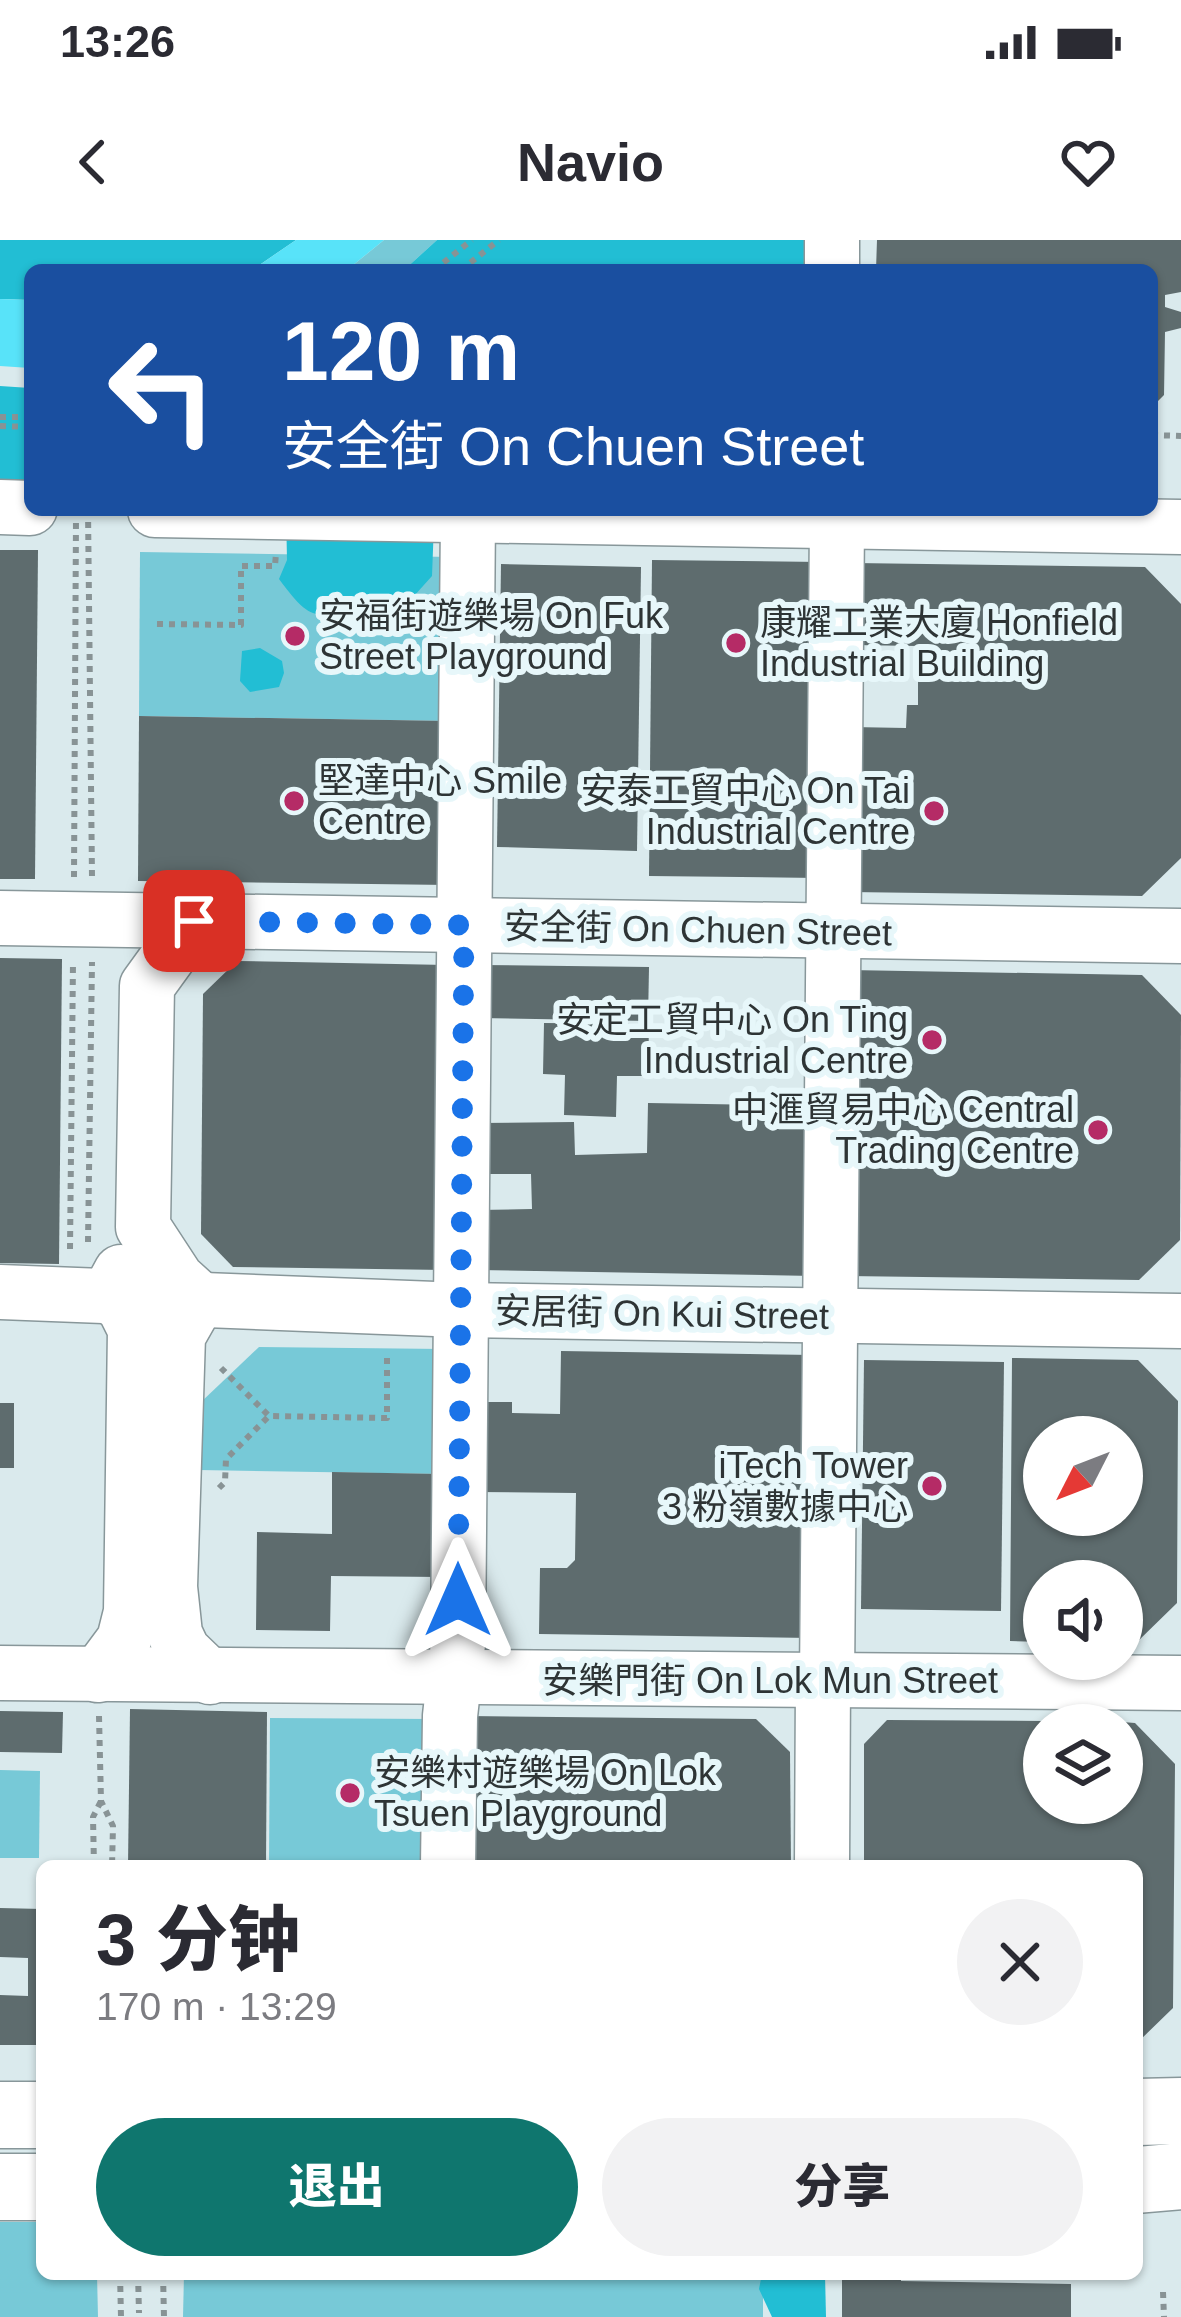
<!DOCTYPE html>
<html lang="zh">
<meta charset="utf-8">
<style>
:root{--surface:#fff;--page:#f2f2f3;--text:#2b2b33;--muted:#7c7c81;--accent:#0f766e}
body{margin:0;font-family:Helvetica,"Noto Sans SC",sans-serif;background:var(--page);color:var(--text);height:100vh;display:flex;flex-direction:column;font-size:45px;white-space:nowrap}
*{box-sizing:border-box;margin:0}
p{font-size:39px;color:var(--muted)}
.icon{flex:none;width:66px;height:66px;fill:none;stroke:currentColor;stroke-width:2;stroke-linecap:round;stroke-linejoin:round}
.map{position:relative;flex:1;overflow:hidden}
.panel{position:absolute;left:36px;top:1620px;width:1107px;height:420px;display:flex;flex-direction:column;background:var(--surface);border-radius:18px;box-shadow:0 3px 9px #0004}
.panel>*{flex:none}
.top-card{position:absolute;left:24px;top:24px;width:1134px;height:252px;border-radius:18px;box-shadow:0 3px 9px #0004;background:#1a4fa0;color:#fff;overflow:hidden}
.needle{width:78px;rotate:228deg}
.tools{position:absolute;left:1023px;top:1176px;display:grid;gap:24px}
.tools a{display:grid;place-items:center;width:120px;height:120px;border-radius:50%;background:var(--surface);box-shadow:0 3px 9px #0004;font-size:60px}
.pin{position:absolute;display:grid;place-items:center;width:102px;height:102px;color:#fff;margin:-51px;border-radius:24px;box-shadow:0 6px 18px #0006}
.me{position:absolute;width:132px;margin:-66px;rotate:0deg;stroke-linejoin:round;filter:drop-shadow(0 0 9px #0008)}
.turn{display:flex;align-items:center;gap:42px;height:252px;padding:0 60px;font-size:54px}
.turn .icon{width:156px;height:156px;stroke-width:2.5}
.turn b{display:block;font-size:84px;line-height:102px}
.round{display:grid;place-items:center;flex:none;width:126px;height:126px;border-radius:63px;background:var(--page)}
.overview{display:flex;align-items:center;justify-content:space-between;height:204px;padding:0 60px}
h1{font-size:72px;font-weight:800;line-height:90px}
.action{display:flex;gap:24px;margin-top:auto;padding:24px 60px}
.action a{flex:1;height:138px;border-radius:72px;background:var(--accent);color:#fff;font-size:48px;font-weight:800;line-height:138px;text-align:center}
.action a+a{background:var(--page);color:var(--text)}
.status{display:flex;justify-content:space-between;align-items:center;height:84px;padding:0 60px;background:var(--surface);direction:ltr}
.status svg{height:33px;fill:currentColor}
header{display:flex;justify-content:space-between;align-items:center;height:156px;padding:0 60px;background:var(--surface);font-size:54px;font-weight:800}
.map>svg:first-child{display:block}
</style>
<div class="status"><b>13:26</b><svg viewBox="0 0 49 12"><path d="M0 12V9h3v3zM5 12V6h3v6zM10 12V3h3v9zM15 12V0h3v12zM26 1h20v11H26zM47 4h2v5h-2z"/></svg></div>
<header><svg class="icon" aria-label="back" viewBox="0 0 24 24"><path d="M15 5l-7 7 7 7"/></svg>Navio<svg class="icon" aria-label="heart" viewBox="0 0 24 24"><path d="M12 20l-8-8c-3-5 5-10 8-4 3-6 11-1 8 4z"/></svg></header>
<div class="map">
<svg width="1181" height="2077" viewBox="0 0 1181 2077">
<rect width="100%" height="100%" fill="#daeaed"/>
<g fill="#77c9d7">
<path d="M 384,0 L 437,0 L 404,30 L 347,30 Z"/>
<path d="M 140,312 L 452,317 L 450,481 L 139,476 Z"/>
<path d="M 259,1107 L 444,1109 L 443,1234 L 199,1230 L 200,1163 Z"/>
<path d="M 270,1478 L 432,1479 L 430,1626 L 269,1626 Z"/>
<path d="M 0,1530 L 40,1531 L 39,1618 L 0,1618 Z"/>
<path d="M 0,1982 L 42,1982 L 42,2034 L 97,2034 L 98,2077 L 0,2077 Z"/>
<path d="M 184,2034 L 763,2034 L 763,2077 L 183,2077 Z"/>
</g>
<g fill="#22bed4">
<path d="M 0,0 L 296,0 L 252,30 L 30,30 L 30,60 L 0,59 Z"/>
<path d="M 437,0 L 830,0 L 829,30 L 404,30 Z"/>
<path d="M 0,146 L 30,148 L 30,258 L 0,258 Z"/>
<path d="M 286,270 L 434,283 L 432,336 L 405,366 C 391,366 377,366 364,368 C 314,378 312,383 279,339 L 287,320 Z"/>
<path d="M 260,408 L 282,421 L 284,433 L 279,447 L 250,452 L 240,441 L 242,411 Z"/>
<path d="M 762,2034 L 825,2034 L 826,2077 L 772,2077 L 759,2049 Z"/>
</g>
<g fill="#58e3f9">
<path d="M 296,0 L 384,0 L 347,30 L 252,30 Z"/>
<path d="M 0,59 L 30,60 L 30,128 L 0,126 Z"/>
</g>
<g fill="#5e6c6e" fill-rule="evenodd">
<path d="M 877,0 L 1181,0 L 1181,52 L 1165,55 L 1165,67 L 1181,72 L 1181,88 L 1165,92 L 1164,155 L 1152,167 L 1152,30 L 876,30 Z"/>
<path d="M 0,310 L 38,310 L 35,639 L 0,639 Z"/>
<path d="M 652,320 L 821,322 L 818,638 L 649,636 Z"/>
<path d="M 854,323 L 1145,327 L 1181,364 L 1181,618 L 1142,656 L 850,652 L 852,487 L 906,488 L 907,465 L 918,465 L 918,406 L 852,405 Z"/>
<path d="M 501,324 L 641,327 L 637,611 L 497,607 Z"/>
<path d="M 139,476 L 450,481 L 449,645 L 138,641 Z"/>
<path d="M 0,718 L 62,719 L 59,1024 L 0,1023 Z"/>
<path d="M 237,721 L 447,725 L 445,1030 L 233,1027 L 201,994 L 203,754 Z"/>
<path d="M 480,725 L 649,727 L 648,781 L 480,778 Z"/>
<path d="M 849,730 L 1142,735 L 1181,775 L 1180,1000 L 1139,1040 L 847,1036 Z"/>
<path d="M 544,783 L 649,784 L 648,836 L 617,836 L 616,877 L 564,875 L 565,835 L 543,834 Z"/>
<path d="M 648,863 L 815,866 L 814,1036 L 478,1030 L 478,970 L 532,969 L 531,934 L 478,934 L 479,883 L 574,882 L 575,915 L 647,913 Z"/>
<path d="M 561,1111 L 813,1115 L 811,1398 L 539,1394 L 540,1328 L 567,1328 L 575,1320 L 576,1253 L 476,1252 L 477,1162 L 512,1162 L 512,1173 L 560,1174 Z"/>
<path d="M 1012,1118 L 1138,1120 L 1178,1161 L 1177,1363 L 1136,1403 L 1122,1403 L 1122,1341 L 1044,1341 L 1044,1402 L 1010,1401 ZM 1044,1197 L 1122,1197 L 1122,1275 L 1044,1275 Z"/>
<path d="M 864,1120 L 1004,1122 L 1001,1371 L 861,1369 Z"/>
<rect x="0" y="1163" width="14" height="65"/>
<path d="M 332,1232 L 443,1234 L 442,1337 L 331,1336 L 330,1391 L 256,1390 L 257,1292 L 332,1294 Z"/>
<path d="M 130,1469 L 267,1472 L 266,1626 L 128,1626 Z"/>
<path d="M 0,1471 L 63,1472 L 62,1513 L 0,1512 Z"/>
<path d="M 468,1476 L 756,1479 L 790,1512 L 791,1626 L 466,1626 Z"/>
<path d="M 887,1480 L 1044,1481 L 1044,1563 L 1122,1563 L 1122,1482 L 1135,1483 L 1175,1524 L 1173,1768 L 1137,1803 L 1137,1626 L 864,1626 L 864,1504 Z"/>
<path d="M 0,1668 L 42,1669 L 42,1805 L 0,1805 L 0,1755 L 28,1756 L 28,1718 L 0,1717 Z"/>
<path d="M 842,2034 L 901,2034 L 901,2041 L 1071,2044 L 1071,2077 L 842,2077 Z"/>
</g>
<g fill="none" stroke-linecap="round" stroke-linejoin="round">
<g stroke="#88979a" stroke-width="57">
<g id="minor">
<path d="M 832,30 L 832,0"/>
<path d="M 0,267 L 30,268"/>
<path d="M 155,270 L 1181,287"/>
<path d="M 0,678 L 1181,696"/>
<path d="M 194,681 L 147,746 L 143,987 L 177,1039 L 199,1059 L 178,1096 L 170,1347 L 175,1394 L 183,1411 L 210,1437"/>
<path d="M 0,1052 L 461,1070 L 1181,1081"/>
<path d="M 0,1433 L 1181,1443"/>
<path d="M 98,1435 L 124,1400 L 131,1372 L 135,1089 L 124,1067 L 109,1054 L 121,1032"/>
<path d="M 827,1441 L 837,281"/>
<path d="M 448,1626 L 450,1476 L 458,1404 L 468,275"/>
<path d="M 822,1626 L 823,1441"/>
</g>
</g>
<g stroke="#88979a" stroke-width="69">
<g id="major">
<path d="M 1137,1872 L 1181,1871"/>
<path d="M 0,1875 L 42,1875"/>
<path d="M 1137,1940 L 1181,1936"/>
<path d="M 0,1947 L 42,1947"/>
</g>
</g>
<g stroke="#889395" stroke-width="6" stroke-dasharray="6 6" stroke-linecap="butt">
<path d="M 434,30 L 472,0"/>
<path d="M 461,30 L 499,0"/>
<path d="M 0,177 L 30,177"/>
<path d="M 0,186 L 30,187"/>
<path d="M 1152,195 L 1181,196"/>
<path d="M 88,270 L 92,637"/>
<path d="M 157,384 L 241,385 L 241,326 L 275,326 L 276,313"/>
<path d="M 74,637 L 76,278"/>
<path d="M 88,1002 L 92,722"/>
<path d="M 70,1009 L 73,722"/>
<path d="M 221,1128 L 269,1176 L 387,1178 L 387,1113"/>
<path d="M 219,1248 L 225,1242 L 226,1219 L 269,1176"/>
<path d="M 99,1476 L 101,1561 L 113,1586 L 112,1626"/>
<path d="M 94,1626 L 93,1577 L 101,1561"/>
<path d="M 120,2034 L 121,2077"/>
<path d="M 138,2034 L 139,2073"/>
<path d="M 163,2034 L 164,2077"/>
<path d="M 1163,2052 L 1164,2077"/>
</g>
<use href="#minor" stroke="#fff" stroke-width="54"/>
<use href="#major" stroke="#fff" stroke-width="66"/>
</g>
<g fill="none" stroke-linecap="round" stroke-linejoin="round">
<path stroke="#1a73e8" stroke-width="21" stroke-dasharray="0 37.8" d="M 194,681 L 464,685 L 458,1360"/>
</g>
<g fill="#b52b66" stroke="#e7f7fa" stroke-width="4.5">
<circle cx="295" cy="396" r="12"/>
<circle cx="736" cy="403" r="12"/>
<circle cx="294" cy="561" r="12"/>
<circle cx="934" cy="571" r="12"/>
<circle cx="932" cy="800" r="12"/>
<circle cx="1098" cy="890" r="12"/>
<circle cx="932" cy="1246" r="12"/>
<circle cx="350" cy="1553" r="12"/>
</g>
<g text-anchor="middle" stroke-width="12" stroke-linejoin="round" paint-order="stroke">
<g font-size="36" fill="#2e3435" stroke="#e7f7fa" text-anchor="start">
<text x="319" y="388">安福街遊樂場 On Fuk<tspan x="319" dy="41">Street Playground</tspan></text>
<text x="760" y="395">康耀工業大廈 Honfield<tspan x="760" dy="41">Industrial Building</tspan></text>
<text x="318" y="553">堅達中心 Smile<tspan x="318" dy="41">Centre</tspan></text>
<text x="910" y="563" text-anchor="end">安泰工貿中心 On Tai<tspan x="910" dy="41">Industrial Centre</tspan></text>
<text x="908" y="792" text-anchor="end">安定工貿中心 On Ting<tspan x="908" dy="41">Industrial Centre</tspan></text>
<text x="1074" y="882" text-anchor="end">中滙貿易中心 Central<tspan x="1074" dy="41">Trading Centre</tspan></text>
<text x="908" y="1238" text-anchor="end">iTech Tower<tspan x="908" dy="41">3 粉嶺數據中心</tspan></text>
<text x="374" y="1545">安樂村遊樂場 On Lok<tspan x="374" dy="41">Tsuen Playground</tspan></text>
</g>
<g font-size="36" fill="#2e3435" stroke="#e7f7fa">
<text transform="translate(698 689) rotate(1)" y="13">安全街 On Chuen Street</text>
<text transform="translate(662 1073) rotate(1)" y="13">安居街 On Kui Street</text>
<text x="770" y="1453">安樂門街 On Lok Mun Street</text>
</g>
</g>
</svg>
<div class="tools">
<a><svg class="needle" viewBox="-14 -14 28 28"><path d="M0-13l5 13h-10z" fill="#e53935"/><path d="M0 13l5-13h-10z" fill="#7c7c81"/></svg></a>
<a><svg class="icon" aria-label="sound" viewBox="0 0 24 24"><path d="M4 9h4l5-4v14l-5-4H4zM17 9q2 3 0 6"/></svg></a>
<a><svg class="icon" aria-label="layers" viewBox="0 0 24 24"><path d="M12 4l9 5-9 5-9-5zM3 14l9 5 9-5"/></svg></a>
</div>
<div class="pin" style="left:194px;top:681px;background:#d93025"><svg class="icon" aria-label="arrive" viewBox="0 0 24 24"><path d="M6 21V4h12l-3 4 3 4H6"/></svg></div>
<svg class="me" style="left:458px;top:1360px" viewBox="-20 -20 40 40"><path d="M0-17L14 15 0 8-14 15z" fill="#1a73e8" stroke="#fff" stroke-width="4"/></svg>
<div class="top-card">
<div class="turn"><svg class="icon" aria-label="left" viewBox="0 0 24 24"><path d="M17 20v-9H6M10 6l-5 5 5 5"/></svg><div><b>120 m</b>安全街 On Chuen Street</div></div>
</div>
<section class="panel">
<div class="overview"><div><h1>3 分钟</h1><p>170 m · 13:29</p></div><a class="round"><svg class="icon" aria-label="close" viewBox="0 0 24 24"><path d="M6 6l12 12M18 6L6 18"/></svg></a></div>
<div class="action"><a>退出</a><a>分享</a></div>
</section>
</div>
